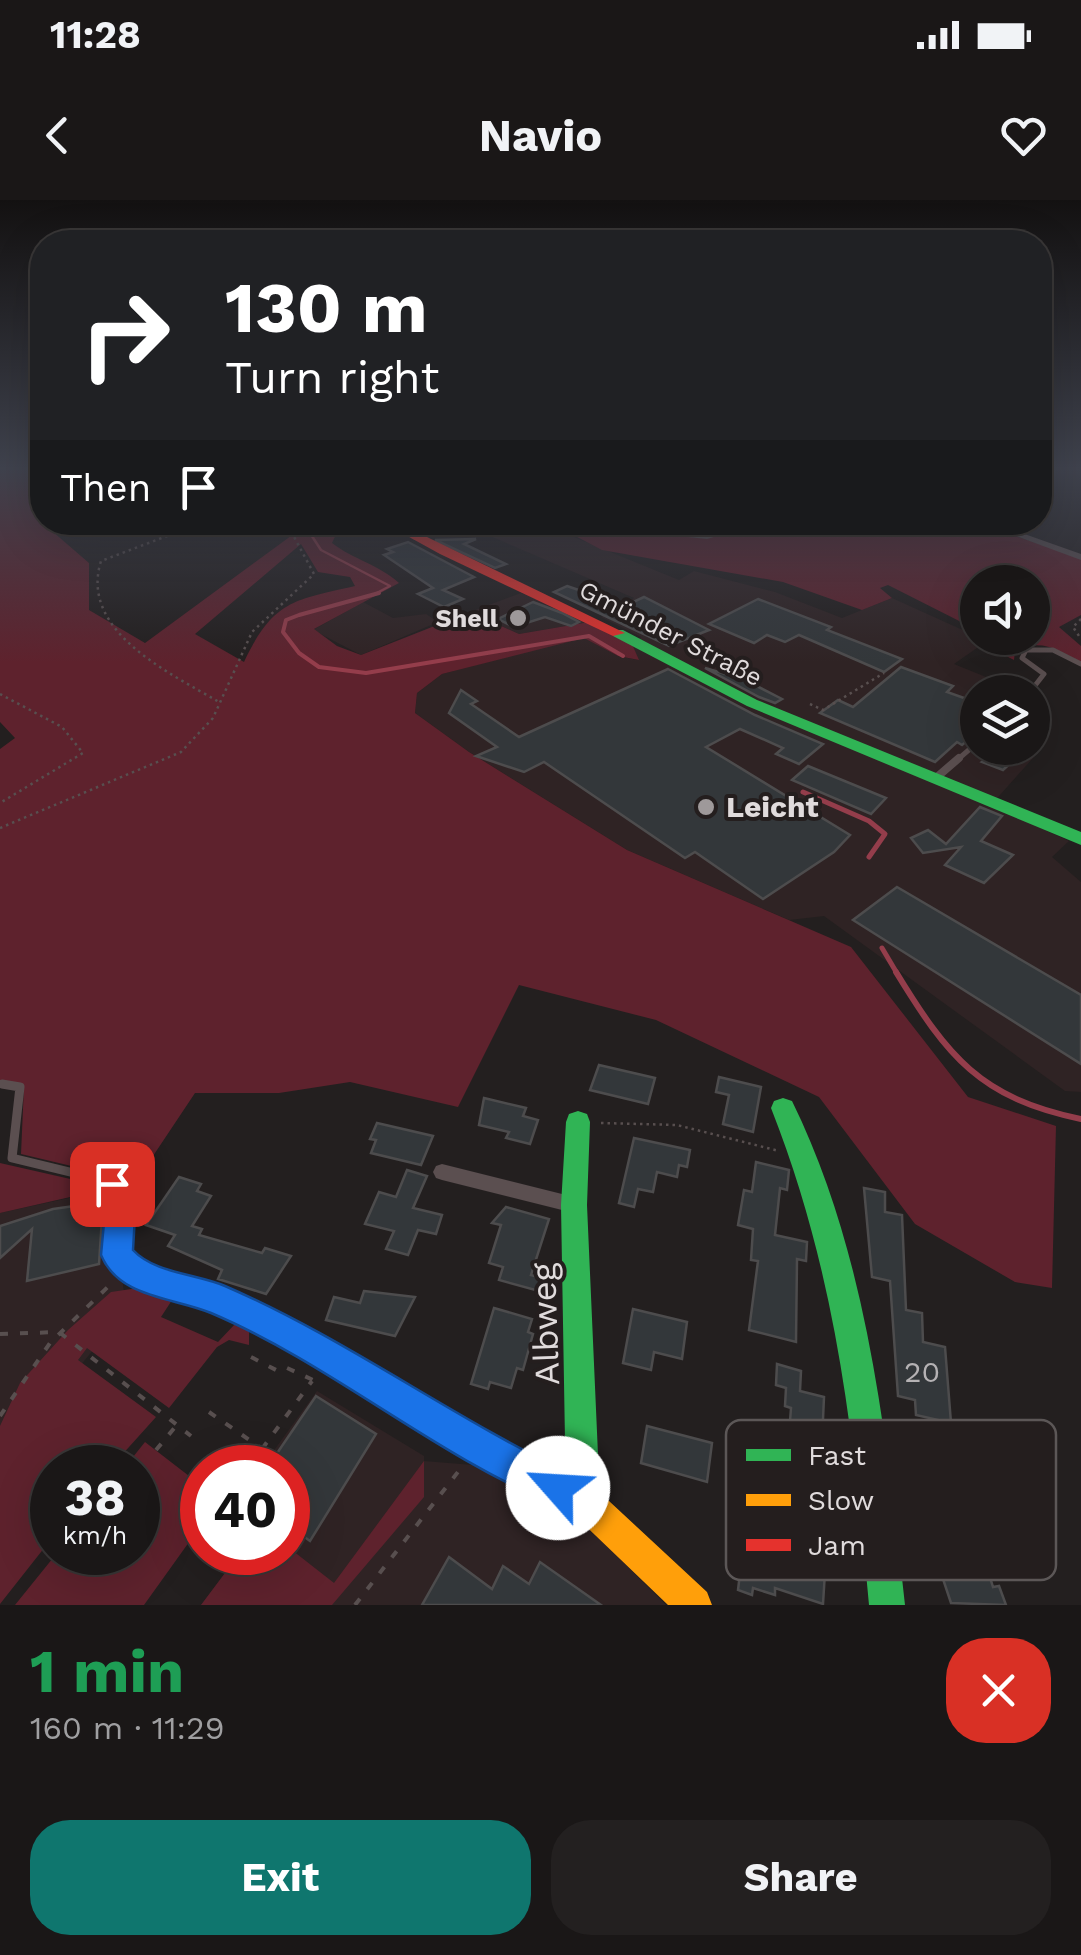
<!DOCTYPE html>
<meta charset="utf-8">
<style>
:root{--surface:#1a1717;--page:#232020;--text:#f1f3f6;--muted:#9f9fa1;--line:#383636;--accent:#0f766e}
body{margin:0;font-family:"Work Sans",sans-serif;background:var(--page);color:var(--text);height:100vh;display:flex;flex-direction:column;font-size:38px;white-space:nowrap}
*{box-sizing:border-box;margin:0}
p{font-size:32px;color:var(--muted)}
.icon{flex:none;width:55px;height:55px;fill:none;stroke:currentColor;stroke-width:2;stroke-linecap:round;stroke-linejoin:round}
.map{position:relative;height:1405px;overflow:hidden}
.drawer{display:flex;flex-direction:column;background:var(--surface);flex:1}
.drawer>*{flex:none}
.hud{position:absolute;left:30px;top:30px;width:1022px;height:305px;border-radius:40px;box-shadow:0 10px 40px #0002,0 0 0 2px var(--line);background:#202124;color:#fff;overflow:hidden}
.controls{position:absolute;left:960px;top:365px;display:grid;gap:20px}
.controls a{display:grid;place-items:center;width:90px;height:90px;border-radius:50%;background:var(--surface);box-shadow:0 10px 40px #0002,0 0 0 2px var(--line);font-size:50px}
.speed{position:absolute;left:30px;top:1245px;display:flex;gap:20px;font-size:50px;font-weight:700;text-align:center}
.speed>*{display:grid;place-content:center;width:130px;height:130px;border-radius:50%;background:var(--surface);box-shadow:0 10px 40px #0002,0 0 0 2px var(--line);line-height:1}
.speed small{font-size:25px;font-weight:400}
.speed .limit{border:15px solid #d22;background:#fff;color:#111}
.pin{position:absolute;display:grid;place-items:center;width:85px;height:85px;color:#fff;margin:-42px;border-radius:20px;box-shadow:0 5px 15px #0006}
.me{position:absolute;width:110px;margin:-55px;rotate:296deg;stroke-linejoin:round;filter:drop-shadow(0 0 8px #0008)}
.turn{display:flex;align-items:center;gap:35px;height:210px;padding:0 30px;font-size:45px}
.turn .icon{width:130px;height:130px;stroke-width:2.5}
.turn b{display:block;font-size:70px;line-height:85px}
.then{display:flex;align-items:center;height:95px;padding:0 30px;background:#0003;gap:20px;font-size:38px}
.round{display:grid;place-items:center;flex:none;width:105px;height:105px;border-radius:40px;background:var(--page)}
.overview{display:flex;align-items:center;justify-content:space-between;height:170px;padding:0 30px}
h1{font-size:60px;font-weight:700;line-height:75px;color:#1e9e55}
.button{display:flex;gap:20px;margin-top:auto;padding:20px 30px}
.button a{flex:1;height:115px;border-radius:40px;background:var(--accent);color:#fff;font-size:40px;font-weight:700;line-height:115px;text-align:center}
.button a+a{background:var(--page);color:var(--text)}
.status{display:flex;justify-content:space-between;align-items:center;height:70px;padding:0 50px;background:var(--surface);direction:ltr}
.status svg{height:28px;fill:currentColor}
header{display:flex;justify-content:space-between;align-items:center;height:130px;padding:0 30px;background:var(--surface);font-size:45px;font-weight:700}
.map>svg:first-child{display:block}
</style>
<div class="status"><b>11:28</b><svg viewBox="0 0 49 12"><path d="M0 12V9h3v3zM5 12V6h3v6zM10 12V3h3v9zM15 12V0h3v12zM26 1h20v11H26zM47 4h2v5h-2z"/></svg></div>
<header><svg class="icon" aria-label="back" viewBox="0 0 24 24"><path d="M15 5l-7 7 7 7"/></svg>Navio<svg class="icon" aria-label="heart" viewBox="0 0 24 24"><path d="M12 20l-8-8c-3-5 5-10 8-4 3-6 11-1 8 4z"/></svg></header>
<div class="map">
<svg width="1081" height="1405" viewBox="0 0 1081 1405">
<rect width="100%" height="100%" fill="#231f1f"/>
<g fill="#2f2324">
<path d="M 559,331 L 679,380 L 694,371 L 775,392 L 842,418 L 892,398 L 987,441 L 954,464 L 1023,492 L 978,492 L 978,548 L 1041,549 L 991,605 L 1069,641 L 1052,657 L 1081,682 L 1081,892 L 1065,891 L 824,716 L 789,720 L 627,650 L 469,552 L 415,513 L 417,493 L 442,474 L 574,439 L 585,438 L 618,456 L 638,460 L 632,444 L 641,437 L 601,417 L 634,398 L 488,335 Z"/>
<path d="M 521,393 L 595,421 L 519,434 L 470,412 Z"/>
<path d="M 363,402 L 393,418 L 426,414 L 438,422 L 361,455 L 313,430 Z"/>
<path d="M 124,986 L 128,996 L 119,1050 L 126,1111 L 0,1261 L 0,1013 Z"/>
<path d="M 317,1191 L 424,1256 L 424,1261 L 473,1265 L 578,1317 L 666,1405 L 201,1405 L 240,1353 L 288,1352 L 288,1268 L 262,1267 Z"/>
</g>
<g fill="#5e222d" fill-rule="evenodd">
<path d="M 0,266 L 42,266 L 42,322 L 52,323 L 45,325 L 89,363 L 89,410 L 145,443 L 295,333 L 292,322 L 333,323 L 339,328 L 332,343 C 354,360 378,364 399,383 L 314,429 L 337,446 L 361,455 L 470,412 L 519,434 L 595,421 L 632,444 L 639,460 L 618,456 L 584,438 L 442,474 L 417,493 L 415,513 L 469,552 L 627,650 L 851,747 L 968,897 L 1056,926 L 1052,1088 L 1015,1082 L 915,1024 L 819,897 L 656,820 L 519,785 L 458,907 L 350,882 L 279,893 L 195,893 L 135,983 L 124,986 L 105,974 L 21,954 L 24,886 L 0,882 L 0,549 L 15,538 L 0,522 ZM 301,344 L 318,372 L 350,377 L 355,386 C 293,400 273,401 244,462 L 195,434 Z"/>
<path d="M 759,323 L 976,323 L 1081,358 L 1081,415 L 1059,427 L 1081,446 L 1081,462 C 1057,450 1042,438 1015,451 L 1014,460 L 983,444 L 988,438 L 1032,438 L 1032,382 L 978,382 L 977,430 L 888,385 L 880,388 L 892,398 L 862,410 L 783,382 L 602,350 L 562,329 L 614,327 L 699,338 L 767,330 Z"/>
<path d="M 0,963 L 110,988 L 0,1013 Z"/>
<path d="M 138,1088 L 174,1097 L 161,1117 L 218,1142 L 235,1124 L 249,1129 L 249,1145 L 229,1140 L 217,1147 L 169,1208 L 87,1148 L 78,1160 L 156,1217 L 111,1267 L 52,1268 L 52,1338 L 0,1404 L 0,1226 L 20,1183 L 68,1130 L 111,1092 Z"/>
<path d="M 145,1242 L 202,1286 L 202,1324 L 144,1405 L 15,1405 L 57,1353 L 138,1352 L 138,1268 L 125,1267 Z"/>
<path d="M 424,1261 L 424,1297 L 332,1405 L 201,1405 L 240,1353 L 288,1352 L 288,1347 L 334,1383 Z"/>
</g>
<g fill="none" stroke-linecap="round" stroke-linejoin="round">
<g stroke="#943d4b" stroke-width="2.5">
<path d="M 21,266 L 42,274"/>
<path d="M 310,322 L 306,327 L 321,350 L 390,386 L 373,395"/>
</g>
<path stroke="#943d4b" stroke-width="4" d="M 379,393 L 299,415 L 286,420 L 283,432 L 299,453 L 319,467 L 366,473 L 589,436 L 623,456"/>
<g stroke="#943d4b" stroke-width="5">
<path d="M 803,592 L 869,621 L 885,634 L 869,657"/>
<path d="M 882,748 L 898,775"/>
</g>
<path stroke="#943d4b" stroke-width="6" d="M 896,772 C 948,857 980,898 1081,919"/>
</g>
<g fill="#33373a" stroke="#4d4c4d" stroke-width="2.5">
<path d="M 476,339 L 464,344 L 506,364 L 495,368 L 435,340 Z"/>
<path d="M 408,342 L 474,377 L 443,390 L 463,399 L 444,407 L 418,394 L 433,388 L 384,355 L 393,352 L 387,349 Z"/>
<path d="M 567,386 L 625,406 L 644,397 L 709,430 L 669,446 L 554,392 Z"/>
<path d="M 758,399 L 831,427 L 827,430 L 902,459 L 884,472 L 799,435 L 785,442 L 767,435 L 754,443 L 709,424 Z"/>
<path d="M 533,402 L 562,413 L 579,422 L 571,426 L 545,417 L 514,427 L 498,419 Z"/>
<path d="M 901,467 L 953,486 L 947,492 L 978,503 L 978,532 L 962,545 L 957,542 L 935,562 L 820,513 L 838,500 L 853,507 Z"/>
<path d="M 705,468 L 743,479 L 782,499 L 775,503 L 759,497 Z"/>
<path d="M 668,469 L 755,515 L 823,544 L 799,564 L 776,554 L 783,548 L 740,529 L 706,547 L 850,635 L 834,652 L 763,699 L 695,652 L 685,658 L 544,562 L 524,572 L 476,556 L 497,547 L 449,513 L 461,490 L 477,501 L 471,504 L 519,537 Z"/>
<path d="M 1003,548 L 1027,548 L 1003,570 L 982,562 Z"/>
<path d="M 808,566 L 886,598 L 871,614 L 792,580 Z"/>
<path d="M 980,607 L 1002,616 L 981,641 L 1013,655 L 984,683 L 945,665 L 961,647 L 923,653 L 911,638 L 928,630 L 946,644 Z"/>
<path d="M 897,687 L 1081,795 L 1081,864 L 853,720 Z"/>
<path d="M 599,865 L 655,878 L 648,904 L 590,890 Z"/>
<path d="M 719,877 L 761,887 L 753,932 L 723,924 L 729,895 L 716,892 Z"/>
<path d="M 484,898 L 526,908 L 523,916 L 538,920 L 530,944 L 506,938 L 509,932 L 479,925 Z"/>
<path d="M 377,923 L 433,936 L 421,965 L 371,953 L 376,940 L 370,939 Z"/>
<path d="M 634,938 L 690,950 L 687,967 L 679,965 L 677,977 L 657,972 L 653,992 L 638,989 L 634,1007 L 619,1003 Z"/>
<path d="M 756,962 L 789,970 L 787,990 L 780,988 L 775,1035 L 807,1042 L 806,1061 L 797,1059 L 796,1142 L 749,1130 L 758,1061 L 751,1060 L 753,1029 L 738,1025 L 744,990 L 752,992 Z"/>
<path d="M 407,970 L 427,976 L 413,1008 L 442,1015 L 436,1034 L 418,1030 L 408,1055 L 386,1049 L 394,1031 L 365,1024 L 379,992 L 396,997 Z"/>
<path d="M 179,977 L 201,984 L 197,991 L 211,996 L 192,1026 L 202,1029 L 199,1035 L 262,1053 L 265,1048 L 291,1056 L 266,1094 L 218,1079 L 222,1070 L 168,1046 L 175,1035 L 146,1025 Z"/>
<path d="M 864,988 L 885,992 L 885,1012 L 902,1015 L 906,1110 L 922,1113 L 923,1142 L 945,1147 L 951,1223 L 916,1215 L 915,1200 L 898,1196 L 890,1081 L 872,1077 Z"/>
<path d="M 103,1002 L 99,1064 L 27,1081 L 32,1029 L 0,1058 L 0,1026 L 53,1009 Z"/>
<path d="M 506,1007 L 549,1019 L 531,1075 L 543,1078 L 539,1091 L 499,1080 L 503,1067 L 489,1063 L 501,1025 L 492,1023 Z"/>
<path d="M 364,1091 L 415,1097 L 395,1136 L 326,1120 L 334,1097 L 360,1103 Z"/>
<path d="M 494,1108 L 532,1119 L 528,1132 L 533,1134 L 523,1170 L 517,1168 L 511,1188 L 490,1182 L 488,1189 L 471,1184 Z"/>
<path d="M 633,1109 L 687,1122 L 682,1159 L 654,1152 L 651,1170 L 623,1163 Z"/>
<path d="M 777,1164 L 801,1171 L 800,1191 L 824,1197 L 821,1264 L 803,1259 L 803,1267 L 780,1261 L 781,1233 L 789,1235 L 791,1208 L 785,1206 L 786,1188 L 776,1185 Z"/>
<path d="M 316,1196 L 376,1234 L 310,1341 L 288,1325 L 288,1268 L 267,1268 Z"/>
<path d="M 647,1226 L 712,1243 L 707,1282 L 641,1263 Z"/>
<path d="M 952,1305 L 965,1347 L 980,1345 L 993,1387 L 999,1386 L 1006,1405 L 951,1403 L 933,1349 L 938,1349 L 925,1307 Z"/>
<path d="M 759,1335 L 779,1341 L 778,1349 L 810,1360 L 811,1351 L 826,1356 L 823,1404 L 775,1388 L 775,1395 L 753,1388 L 752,1395 L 738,1390 L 742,1357 L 756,1362 Z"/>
<path d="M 449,1357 L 492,1389 L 503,1366 L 529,1384 L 540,1362 L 601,1405 L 422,1405 Z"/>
</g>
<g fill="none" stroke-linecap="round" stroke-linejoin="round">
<g stroke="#584f4f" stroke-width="2.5" stroke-dasharray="2.5 4" stroke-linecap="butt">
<path d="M 204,322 L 101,361 C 79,431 168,472 219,502"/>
<path d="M 1081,419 L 1073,427 L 1081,439"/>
<path d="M 0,494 L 62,527 L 83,553 L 0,603"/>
<path d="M 810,504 L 823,510 L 884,473"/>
<path d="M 0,628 L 181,552 L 213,518 L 252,432 L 314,374 L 286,322"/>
<path d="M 601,923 L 677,925 L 779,951"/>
</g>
<g stroke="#584f4f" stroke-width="4" stroke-dasharray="8 12" stroke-linecap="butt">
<path d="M 0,1134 L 59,1132 L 191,1236"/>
<path d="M 251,1157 L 278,1171 L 287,1168 L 313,1180"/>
<path d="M 209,1212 L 274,1257"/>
<path d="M 0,1216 L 50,1143 L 114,1081"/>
<path d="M 262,1249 L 312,1181"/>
<path d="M 156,1250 L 176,1226"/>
<path d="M 355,1405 L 461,1268"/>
</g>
<path stroke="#5b4f50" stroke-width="4" d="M 503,322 L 518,331"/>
<g stroke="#5b4f50" stroke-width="5">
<path d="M 1030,492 L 1044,474 L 1022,458 L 1026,450 L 1053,450 L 1081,464"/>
<path d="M 956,561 L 978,542"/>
</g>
<path stroke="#5b4f50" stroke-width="8" d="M 937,577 L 959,558"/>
<path stroke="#5b4f50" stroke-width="9" d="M 2,884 L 20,887 L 12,958 L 103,980 L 118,991 L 118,1050"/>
<path stroke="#5b4f50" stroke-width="12" d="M 117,1048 L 129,1069"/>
<g fill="#5b4f50" fill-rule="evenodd">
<path d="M 714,322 L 722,322 L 724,334 L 707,339 L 601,328 L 491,336 L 443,334 L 415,340 L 411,338 L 443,330 L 491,332 L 601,324 L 707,335 L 716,333 Z"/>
<path d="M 978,322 L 991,322 L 1081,354 L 1081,360 Z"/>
<path d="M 442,964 L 574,997 L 581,999 L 583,1005 L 581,1011 L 574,1013 L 442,980 L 436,978 L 433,972 L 436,966 Z"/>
</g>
<g fill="#30b455" fill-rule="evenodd">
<path d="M 613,430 L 623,430 L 757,500 L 1081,632 L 1081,645 L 747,506 L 613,436 Z"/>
<path d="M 783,898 L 792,901 C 868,1056 886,1235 905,1405 L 869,1405 C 853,1230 836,1073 771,908 L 774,901 Z"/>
<path d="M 578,911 L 587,914 L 590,922 L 587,1005 L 600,1300 L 595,1312 L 583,1317 L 571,1312 L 566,1300 L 561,1005 L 566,922 L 569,914 Z"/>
</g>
<path fill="#ff9f0a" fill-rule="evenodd" d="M 132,1058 L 216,1085 L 288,1119 L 487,1237 L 595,1288 L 707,1392 L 712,1405 L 668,1405 L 571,1312 L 465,1259 L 268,1139 L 211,1112 L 122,1082 L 118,1072 L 122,1062 Z"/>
<path fill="#e5322d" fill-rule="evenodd" d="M 382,322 L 396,322 L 625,433 L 613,436 L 440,354 Z"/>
</g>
<linearGradient id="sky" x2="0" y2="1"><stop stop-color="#131111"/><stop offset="0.58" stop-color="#3f424d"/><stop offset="1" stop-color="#3f424d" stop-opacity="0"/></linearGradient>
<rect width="1081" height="462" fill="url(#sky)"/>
<path fill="#1a73e8" stroke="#114b97" stroke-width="2.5" d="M 112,971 L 123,975 L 136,999 L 133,1050 C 154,1073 197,1074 225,1086 C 345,1138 453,1218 571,1274 L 577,1288 L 571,1301 L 558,1306 C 435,1256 333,1165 211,1113 C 172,1097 119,1098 101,1055 L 106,1001 L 97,984 L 102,975 Z"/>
<g fill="#9e999a" stroke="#241e1e" stroke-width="4">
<circle cx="518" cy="418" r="10"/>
<circle cx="706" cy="607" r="10"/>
</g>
<g text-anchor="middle" stroke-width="8" stroke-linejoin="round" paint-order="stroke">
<g font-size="25" font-weight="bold" fill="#e0dbdc" stroke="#241e1e" text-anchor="end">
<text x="498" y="427">Shell</text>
</g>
<g font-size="25" fill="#e0dbdc" stroke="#241e1e">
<text transform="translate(671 433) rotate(27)" y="9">Gmünder Straße</text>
</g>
<g font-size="30" font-weight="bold" fill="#e0dbdc" stroke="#241e1e" text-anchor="start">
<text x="726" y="617">Leicht</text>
</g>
<g font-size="30" fill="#b5b2b4">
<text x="922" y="1182">20</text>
</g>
<g font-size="35" fill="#e0dbdc" stroke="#241e1e">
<text transform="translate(545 1124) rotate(-92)" y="12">Albweg</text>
</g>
</g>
<rect x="726" y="1220" width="330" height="160" rx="15" fill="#241e1e" stroke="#5c5757" stroke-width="2.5"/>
<rect x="746" y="1249" width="45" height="12" fill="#30b455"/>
<rect x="746" y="1294" width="45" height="12" fill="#ff9f0a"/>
<rect x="746" y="1339" width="45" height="12" fill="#e5322d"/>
<g font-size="28" fill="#e0dbdc">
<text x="808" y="1265">Fast</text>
<text x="808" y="1310">Slow</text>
<text x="808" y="1355">Jam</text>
</g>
</svg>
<div class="controls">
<a><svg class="icon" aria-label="sound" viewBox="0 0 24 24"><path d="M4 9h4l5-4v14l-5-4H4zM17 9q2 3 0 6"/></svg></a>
<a><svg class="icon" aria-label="layers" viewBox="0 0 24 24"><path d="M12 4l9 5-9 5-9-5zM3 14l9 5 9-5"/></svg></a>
</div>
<div class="speed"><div>38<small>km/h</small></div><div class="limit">40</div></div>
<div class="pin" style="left:112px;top:984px;background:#d93025"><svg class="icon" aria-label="arrive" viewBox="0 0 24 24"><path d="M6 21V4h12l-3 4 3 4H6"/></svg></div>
<svg class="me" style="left:558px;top:1288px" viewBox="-20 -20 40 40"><circle r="19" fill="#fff"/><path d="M0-13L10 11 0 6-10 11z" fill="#1a73e8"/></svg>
<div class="hud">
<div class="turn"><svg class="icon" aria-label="right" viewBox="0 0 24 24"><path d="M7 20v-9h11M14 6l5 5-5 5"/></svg><div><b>130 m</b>Turn right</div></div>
<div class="then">Then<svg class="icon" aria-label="arrive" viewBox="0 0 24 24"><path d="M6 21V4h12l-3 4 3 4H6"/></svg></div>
</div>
</div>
<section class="drawer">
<div class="overview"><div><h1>1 min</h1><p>160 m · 11:29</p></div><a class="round" style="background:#d93025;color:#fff"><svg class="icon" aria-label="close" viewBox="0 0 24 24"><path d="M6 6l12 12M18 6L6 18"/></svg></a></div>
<div class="button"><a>Exit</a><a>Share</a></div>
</section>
